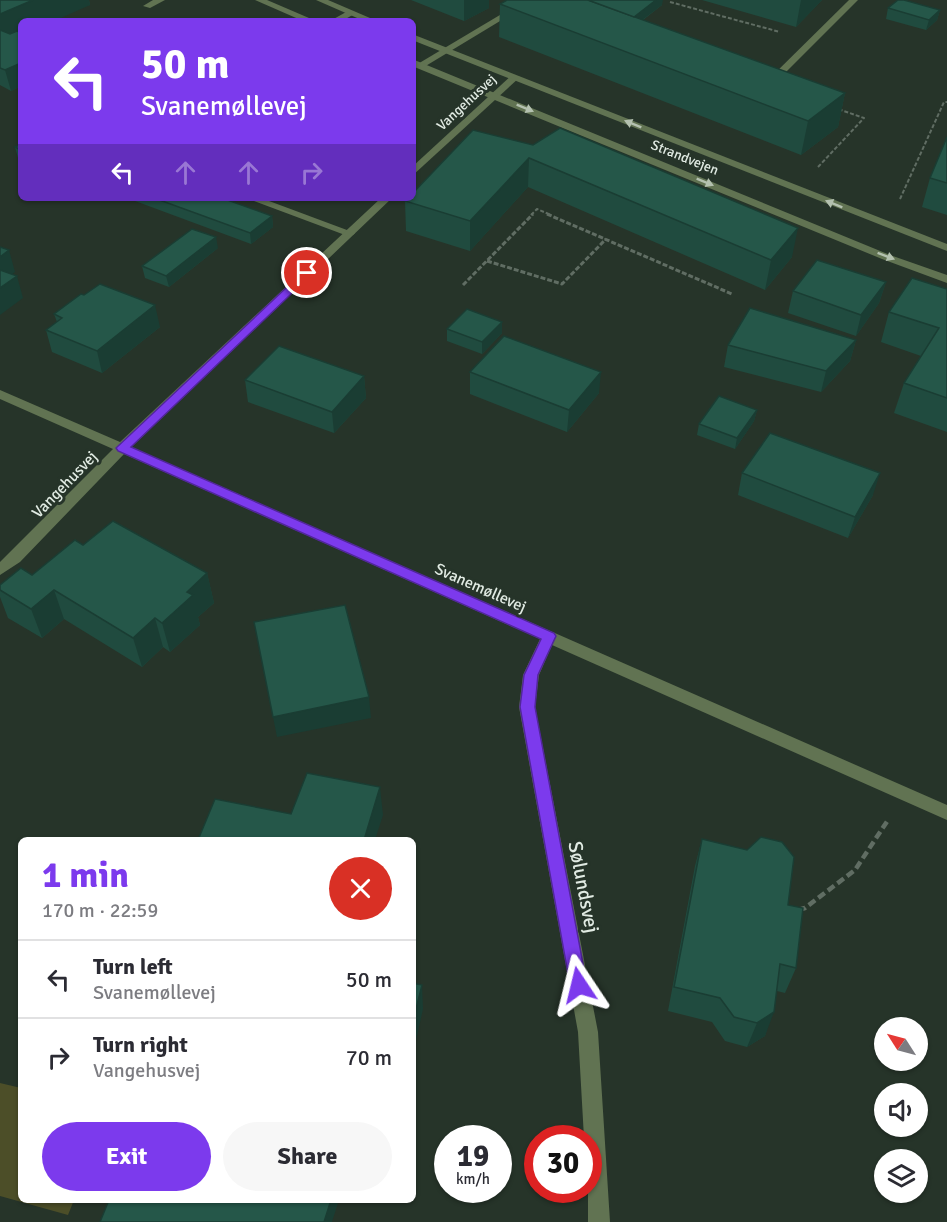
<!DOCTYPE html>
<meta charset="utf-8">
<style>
:root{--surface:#fff;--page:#f7f7f7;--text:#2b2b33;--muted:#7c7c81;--line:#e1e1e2;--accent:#7c3aed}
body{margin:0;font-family:Signika,sans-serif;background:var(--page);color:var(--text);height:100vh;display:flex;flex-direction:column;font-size:22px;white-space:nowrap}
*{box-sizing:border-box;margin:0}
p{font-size:20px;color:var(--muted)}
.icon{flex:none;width:33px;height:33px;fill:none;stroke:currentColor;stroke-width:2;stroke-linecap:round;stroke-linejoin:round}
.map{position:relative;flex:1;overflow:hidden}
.drawer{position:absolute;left:18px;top:837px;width:398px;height:366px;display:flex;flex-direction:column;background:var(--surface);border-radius:9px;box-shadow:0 2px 4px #0004}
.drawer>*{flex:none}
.hud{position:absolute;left:18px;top:18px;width:398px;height:183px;border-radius:9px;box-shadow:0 2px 4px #0004;background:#7c3aed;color:#fff;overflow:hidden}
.needle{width:39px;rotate:306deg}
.tools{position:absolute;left:874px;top:1017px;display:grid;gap:12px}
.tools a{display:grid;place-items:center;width:54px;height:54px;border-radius:50%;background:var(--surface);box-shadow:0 2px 4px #0004;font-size:30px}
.speed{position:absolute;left:434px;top:1125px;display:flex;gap:12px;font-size:30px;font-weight:700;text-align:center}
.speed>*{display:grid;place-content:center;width:78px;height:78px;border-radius:50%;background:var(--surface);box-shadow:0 2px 4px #0004;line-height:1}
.speed small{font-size:15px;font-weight:400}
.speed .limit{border:9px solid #d22;background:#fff;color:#111}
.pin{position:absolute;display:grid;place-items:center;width:51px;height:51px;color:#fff;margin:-26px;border:3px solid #fff;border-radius:50%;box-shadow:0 2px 6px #0007}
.me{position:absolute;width:66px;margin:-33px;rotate:350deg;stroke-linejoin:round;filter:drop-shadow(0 0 4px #0008)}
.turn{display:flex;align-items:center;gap:21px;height:126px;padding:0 24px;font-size:27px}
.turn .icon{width:78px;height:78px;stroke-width:2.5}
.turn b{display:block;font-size:42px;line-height:51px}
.lanes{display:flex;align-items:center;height:57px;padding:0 24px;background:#0003;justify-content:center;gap:30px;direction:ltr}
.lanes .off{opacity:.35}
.round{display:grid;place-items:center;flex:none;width:63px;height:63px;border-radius:32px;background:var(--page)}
.overview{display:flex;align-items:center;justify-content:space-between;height:102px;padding:0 24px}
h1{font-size:36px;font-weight:700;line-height:45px;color:var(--accent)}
.cta{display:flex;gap:12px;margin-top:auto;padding:12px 24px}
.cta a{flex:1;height:69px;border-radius:36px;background:var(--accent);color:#fff;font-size:24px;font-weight:700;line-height:69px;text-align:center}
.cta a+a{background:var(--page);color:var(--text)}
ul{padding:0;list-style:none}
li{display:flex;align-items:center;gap:18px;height:78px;padding:0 24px;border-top:2px solid var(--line)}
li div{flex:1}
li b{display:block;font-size:22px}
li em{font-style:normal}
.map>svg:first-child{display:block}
</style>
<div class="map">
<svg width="947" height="1222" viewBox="0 0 947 1222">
<rect width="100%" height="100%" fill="#263429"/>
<path fill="#4c4e28" d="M 0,1083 L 21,1088 L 21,1200 L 74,1200 L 68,1215 L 0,1196 Z"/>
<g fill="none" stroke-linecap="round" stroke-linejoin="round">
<g stroke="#606d63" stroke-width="2" stroke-dasharray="4 2" stroke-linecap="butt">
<path d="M 670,2 L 780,32"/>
<path d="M 818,167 L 864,118 L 838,109"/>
<path d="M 900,199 L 944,102 L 947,102"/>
<path d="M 531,215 L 537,209 L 551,215"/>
</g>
<g stroke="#606d63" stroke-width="3" stroke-dasharray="5 2" stroke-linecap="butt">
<path d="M 547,214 L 732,294"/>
<path d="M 487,261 L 562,284 L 606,239"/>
<path d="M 463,285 L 533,214"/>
</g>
<path stroke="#606d63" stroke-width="4.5" stroke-dasharray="8 4" stroke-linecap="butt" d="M 798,910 L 805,908 L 855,870 L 888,820"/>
<g fill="#617352" fill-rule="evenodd">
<path d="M 153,0 L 165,0 L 150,8 L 143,6 Z"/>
<path d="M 525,0 L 535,0 L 424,67 L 416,65 Z"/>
<path d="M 849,0 L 858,0 L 772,86 L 766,86 L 766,82 Z"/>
<path d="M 348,11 L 356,13 L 342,21 L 330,21 Z"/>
<path d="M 246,198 L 261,198 L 355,233 L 353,235 L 345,235 Z"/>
</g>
<g fill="#617352" fill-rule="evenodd">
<path d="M 512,75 L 520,77 L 412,176 L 412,167 Z"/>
<path d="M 381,198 L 392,198 L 131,447 L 947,805 L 947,820 L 552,645 L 539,675 L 535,707 L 598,1032 L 610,1222 L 588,1222 L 588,1138 L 584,1138 L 578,1032 L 519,707 L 523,675 L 540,639 L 124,454 L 20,562 L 0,575 L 0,562 L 113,449 L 0,399 L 0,390 L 120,442 Z"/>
</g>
<g fill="#617352" fill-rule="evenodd">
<path d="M 255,0 L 267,0 L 316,21 L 303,21 Z"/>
<path d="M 316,0 L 328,0 L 377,21 L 364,21 Z"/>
<path d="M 412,34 L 947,244 L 947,251 L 412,40 Z"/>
<path d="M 412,59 L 890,255 L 947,275 L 947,283 L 882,259 L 412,66 Z"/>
</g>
</g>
<g fill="#204b3f">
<path d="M 0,0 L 89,0 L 90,5 L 21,21 L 21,86 L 11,91 L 0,85 Z"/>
<path d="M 411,0 L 489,0 L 489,8 L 464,21 Z"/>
<path d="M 702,0 L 822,0 L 796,27 Z"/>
<path d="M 500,4 L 662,5 L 643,20 L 845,93 L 838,127 L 801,155 L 499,37 Z"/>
<path d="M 888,8 L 940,10 L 937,20 L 926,30 L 886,19 Z"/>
<path d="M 473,130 L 792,257 L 765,290 L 528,187 L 470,251 L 406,231 L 405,201 Z"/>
<path d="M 947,137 L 947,215 L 922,207 L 930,178 Z"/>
<path d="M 21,144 L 21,159 L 18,158 L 15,147 Z"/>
<path d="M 127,198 L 222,198 L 272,216 L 273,227 L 251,244 Z"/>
<path d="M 218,248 L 169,287 L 145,278 L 142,266 Z"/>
<path d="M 886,282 L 879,303 L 856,336 L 788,313 L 793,291 Z"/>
<path d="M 947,289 L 947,432 L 894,413 L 904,383 L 921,356 L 881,342 L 889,312 Z"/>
<path d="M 84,295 L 160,327 L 102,373 L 52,352 L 46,330 L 57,322 L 54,314 Z"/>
<path d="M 447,329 L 502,333 L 482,354 L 447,341 Z"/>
<path d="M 856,340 L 850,361 L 821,392 L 724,367 L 728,345 Z"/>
<path d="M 470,372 L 599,393 L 567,432 L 470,394 Z"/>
<path d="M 364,376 L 366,398 L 334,433 L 248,402 L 245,380 Z"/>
<path d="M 757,410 L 754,421 L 735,449 L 697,435 L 699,424 Z"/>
<path d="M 742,473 L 873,495 L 848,538 L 738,495 Z"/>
<path d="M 83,545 L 207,573 L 214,603 L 198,617 L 200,625 L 170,652 L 163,647 L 142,667 L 64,619 L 42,638 L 8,618 L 0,597 L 0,585 L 32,575 Z"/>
<path d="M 702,839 L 796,968 L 785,993 L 777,991 L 765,1036 L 747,1047 L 725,1041 L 712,1022 L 668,1011 L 695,866 Z"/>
</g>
<g fill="#1a3d33">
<path d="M 33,0 L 89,0 L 90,5 L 54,21 L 21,21 L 21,35 L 0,44 L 0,14 Z"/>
<path d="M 464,0 L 489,0 L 489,8 L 464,21 Z"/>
<path d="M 656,0 L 663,0 L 662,5 L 613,42 L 614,32 Z"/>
<path d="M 801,0 L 822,0 L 796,27 Z"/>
<path d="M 940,10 L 937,20 L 926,30 L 929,20 Z"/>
<path d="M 21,63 L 21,86 L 11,91 L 5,70 Z"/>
<path d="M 412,69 L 414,97 L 412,98 Z"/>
<path d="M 845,93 L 838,127 L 801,155 L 808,121 Z"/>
<path d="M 529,158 L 528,187 L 470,251 L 470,221 Z"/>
<path d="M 272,216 L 273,227 L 251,244 L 250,233 Z"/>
<path d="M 798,228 L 792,257 L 765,290 L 771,260 Z"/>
<path d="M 216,237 L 218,248 L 169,287 L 166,276 Z"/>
<path d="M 9,250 L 15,272 L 0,283 L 0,257 Z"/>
<path d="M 17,276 L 23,298 L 0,315 L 0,288 Z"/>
<path d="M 886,282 L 879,303 L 856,336 L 861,315 Z"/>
<path d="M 155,305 L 160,327 L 102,373 L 97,351 Z"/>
<path d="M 502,322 L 502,333 L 482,354 L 482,342 Z"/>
<path d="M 856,340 L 850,361 L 821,392 L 826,371 Z"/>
<path d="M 601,372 L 599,393 L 567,432 L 569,410 Z"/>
<path d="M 364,376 L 366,398 L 334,433 L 332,412 Z"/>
<path d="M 757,410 L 754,421 L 735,449 L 737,438 Z"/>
<path d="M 880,473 L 873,495 L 848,538 L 855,517 Z"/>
<path d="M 207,573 L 214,603 L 198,617 L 200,625 L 170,652 L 162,623 L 187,592 Z"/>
<path d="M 54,590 L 64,619 L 42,638 L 31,609 Z"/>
<path d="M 155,618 L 163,647 L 142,667 L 133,638 Z"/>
<path d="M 369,697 L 371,718 L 277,737 L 273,717 Z"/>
<path d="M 380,787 L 383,815 L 375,840 L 364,840 Z"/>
<path d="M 422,985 L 423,1009 L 412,1058 L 412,1025 Z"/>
<path d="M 774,1012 L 765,1036 L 747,1047 L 757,1023 Z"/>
<path d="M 331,1200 L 337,1200 L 338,1203 L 332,1222 L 324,1222 Z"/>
</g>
<g fill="#255749" stroke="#1a3d33" stroke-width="1.5">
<path d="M 0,0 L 33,0 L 0,14 Z"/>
<path d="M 507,0 L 588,0 L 845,93 L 808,121 L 500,4 Z"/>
<path d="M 588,0 L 656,0 L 634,17 Z"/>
<path d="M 898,0 L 904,0 L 940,10 L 929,20 L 888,8 Z"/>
<path d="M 0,30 L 10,34 L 17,31 L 21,33 L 21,63 L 5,70 L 0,68 Z"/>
<path d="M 560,128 L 798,228 L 771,260 L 529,158 L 470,221 L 405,201 L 408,198 L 412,198 L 412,194 L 473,130 L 533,145 Z"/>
<path d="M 947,137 L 947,183 L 930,178 Z"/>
<path d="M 21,144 L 21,150 L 15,147 Z"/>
<path d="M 154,198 L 222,198 L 272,216 L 250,233 Z"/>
<path d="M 192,229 L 216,237 L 166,276 L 142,266 Z"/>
<path d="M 0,247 L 9,250 L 0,257 Z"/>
<path d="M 817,260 L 886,282 L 861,315 L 793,291 Z"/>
<path d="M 0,270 L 17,276 L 0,288 Z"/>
<path d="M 912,278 L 947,289 L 947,398 L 904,383 L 939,328 L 889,312 Z"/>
<path d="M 100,284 L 155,305 L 97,351 L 46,330 L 62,318 L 54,314 L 81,294 L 84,295 Z"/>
<path d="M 750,308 L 856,340 L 826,371 L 728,345 Z"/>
<path d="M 467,309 L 502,322 L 482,342 L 447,329 Z"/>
<path d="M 504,336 L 601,372 L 569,410 L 470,372 Z"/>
<path d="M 279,346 L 364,376 L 332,412 L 245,380 Z"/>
<path d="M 719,396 L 757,410 L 737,438 L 699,424 Z"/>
<path d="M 770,433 L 880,473 L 855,517 L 742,473 Z"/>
<path d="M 113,521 L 207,573 L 187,592 L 193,595 L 162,623 L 155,618 L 133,638 L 54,590 L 31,609 L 0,590 L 0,585 L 21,568 L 32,575 L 75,540 L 83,545 Z"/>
<path d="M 345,605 L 369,697 L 273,717 L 254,622 Z"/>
<path d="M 307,773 L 380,787 L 364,840 L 198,840 L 215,799 L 291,814 Z"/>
<path d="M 761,837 L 782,842 L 794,857 L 788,905 L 803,908 L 796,968 L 780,964 L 774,1012 L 757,1023 L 734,1017 L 720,998 L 674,987 L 702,839 L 747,850 Z"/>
<path d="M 412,983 L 422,985 L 412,1025 Z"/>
<path d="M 109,1200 L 331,1200 L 324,1222 L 100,1222 Z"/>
</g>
<defs><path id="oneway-solid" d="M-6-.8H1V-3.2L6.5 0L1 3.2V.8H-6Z" transform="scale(1.5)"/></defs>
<g fill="#b4c1b0">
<use href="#oneway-solid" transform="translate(525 108) rotate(22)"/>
<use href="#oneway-solid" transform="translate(633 124) rotate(-158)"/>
<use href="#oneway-solid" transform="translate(705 182) rotate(22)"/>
<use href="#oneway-solid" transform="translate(834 204) rotate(-158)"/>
<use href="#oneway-solid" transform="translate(886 256) rotate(21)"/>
</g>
<path fill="#7c3aed" stroke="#51269a" stroke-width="1.5" d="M 307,270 L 311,271 L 311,275 L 131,447 L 554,633 L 556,636 L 538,675 L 535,707 L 587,985 L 585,991 L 579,993 L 573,991 L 570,985 L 520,707 L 524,675 L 541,639 L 118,451 L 116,448 L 304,271 Z"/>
<g text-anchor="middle" stroke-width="6" stroke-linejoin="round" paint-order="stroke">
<g font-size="14" fill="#e1ebe3" stroke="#263429">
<text transform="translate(466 102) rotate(-43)" y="5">Vangehusvej</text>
<text transform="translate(685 157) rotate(22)" y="5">Strandvejen</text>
</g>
<g font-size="16" fill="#e1ebe3" stroke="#263429">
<text transform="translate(64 484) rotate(-46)" y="6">Vangehusvej</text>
<text transform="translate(481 587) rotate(24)" y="6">Svanemøllevej</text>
</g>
<g font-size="20" fill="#e1ebe3" stroke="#263429">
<text transform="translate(584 887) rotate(79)" y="7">Sølundsvej</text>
</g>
</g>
</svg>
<div class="tools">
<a><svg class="needle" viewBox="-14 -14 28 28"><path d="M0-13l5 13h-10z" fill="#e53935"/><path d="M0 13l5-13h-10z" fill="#7c7c81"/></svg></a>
<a><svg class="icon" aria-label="sound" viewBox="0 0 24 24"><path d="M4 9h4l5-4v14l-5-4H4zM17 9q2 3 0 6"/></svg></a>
<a><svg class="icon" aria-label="layers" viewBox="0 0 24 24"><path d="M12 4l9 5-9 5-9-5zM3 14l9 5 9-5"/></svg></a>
</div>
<div class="speed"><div>19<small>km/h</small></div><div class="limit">30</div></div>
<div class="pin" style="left:307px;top:273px;background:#d93025"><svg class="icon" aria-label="arrive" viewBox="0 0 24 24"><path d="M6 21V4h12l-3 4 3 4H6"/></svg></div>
<svg class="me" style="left:579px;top:985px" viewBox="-20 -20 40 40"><path d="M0-17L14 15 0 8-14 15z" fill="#7c3aed" stroke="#fff" stroke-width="4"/></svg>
<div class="hud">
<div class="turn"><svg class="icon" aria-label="left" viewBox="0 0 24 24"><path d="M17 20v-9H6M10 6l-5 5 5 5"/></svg><div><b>50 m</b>Svanemøllevej</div></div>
<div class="lanes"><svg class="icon" aria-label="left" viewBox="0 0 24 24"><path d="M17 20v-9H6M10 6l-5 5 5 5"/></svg><svg class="icon off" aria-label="ahead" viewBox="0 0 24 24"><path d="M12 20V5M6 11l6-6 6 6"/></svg><svg class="icon off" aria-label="ahead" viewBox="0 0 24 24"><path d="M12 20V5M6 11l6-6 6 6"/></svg><svg class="icon off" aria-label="right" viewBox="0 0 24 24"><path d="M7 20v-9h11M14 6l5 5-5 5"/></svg></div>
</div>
<section class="drawer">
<div class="overview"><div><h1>1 min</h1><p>170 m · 22:59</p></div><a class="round" style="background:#d93025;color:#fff"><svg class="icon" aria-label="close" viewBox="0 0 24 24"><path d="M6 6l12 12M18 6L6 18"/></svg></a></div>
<ul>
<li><svg class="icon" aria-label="left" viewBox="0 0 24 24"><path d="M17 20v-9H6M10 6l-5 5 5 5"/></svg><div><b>Turn left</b><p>Svanemøllevej</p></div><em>50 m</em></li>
<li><svg class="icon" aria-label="right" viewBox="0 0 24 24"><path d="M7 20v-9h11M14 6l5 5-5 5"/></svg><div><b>Turn right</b><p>Vangehusvej</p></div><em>70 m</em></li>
</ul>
<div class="cta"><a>Exit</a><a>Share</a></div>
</section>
</div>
